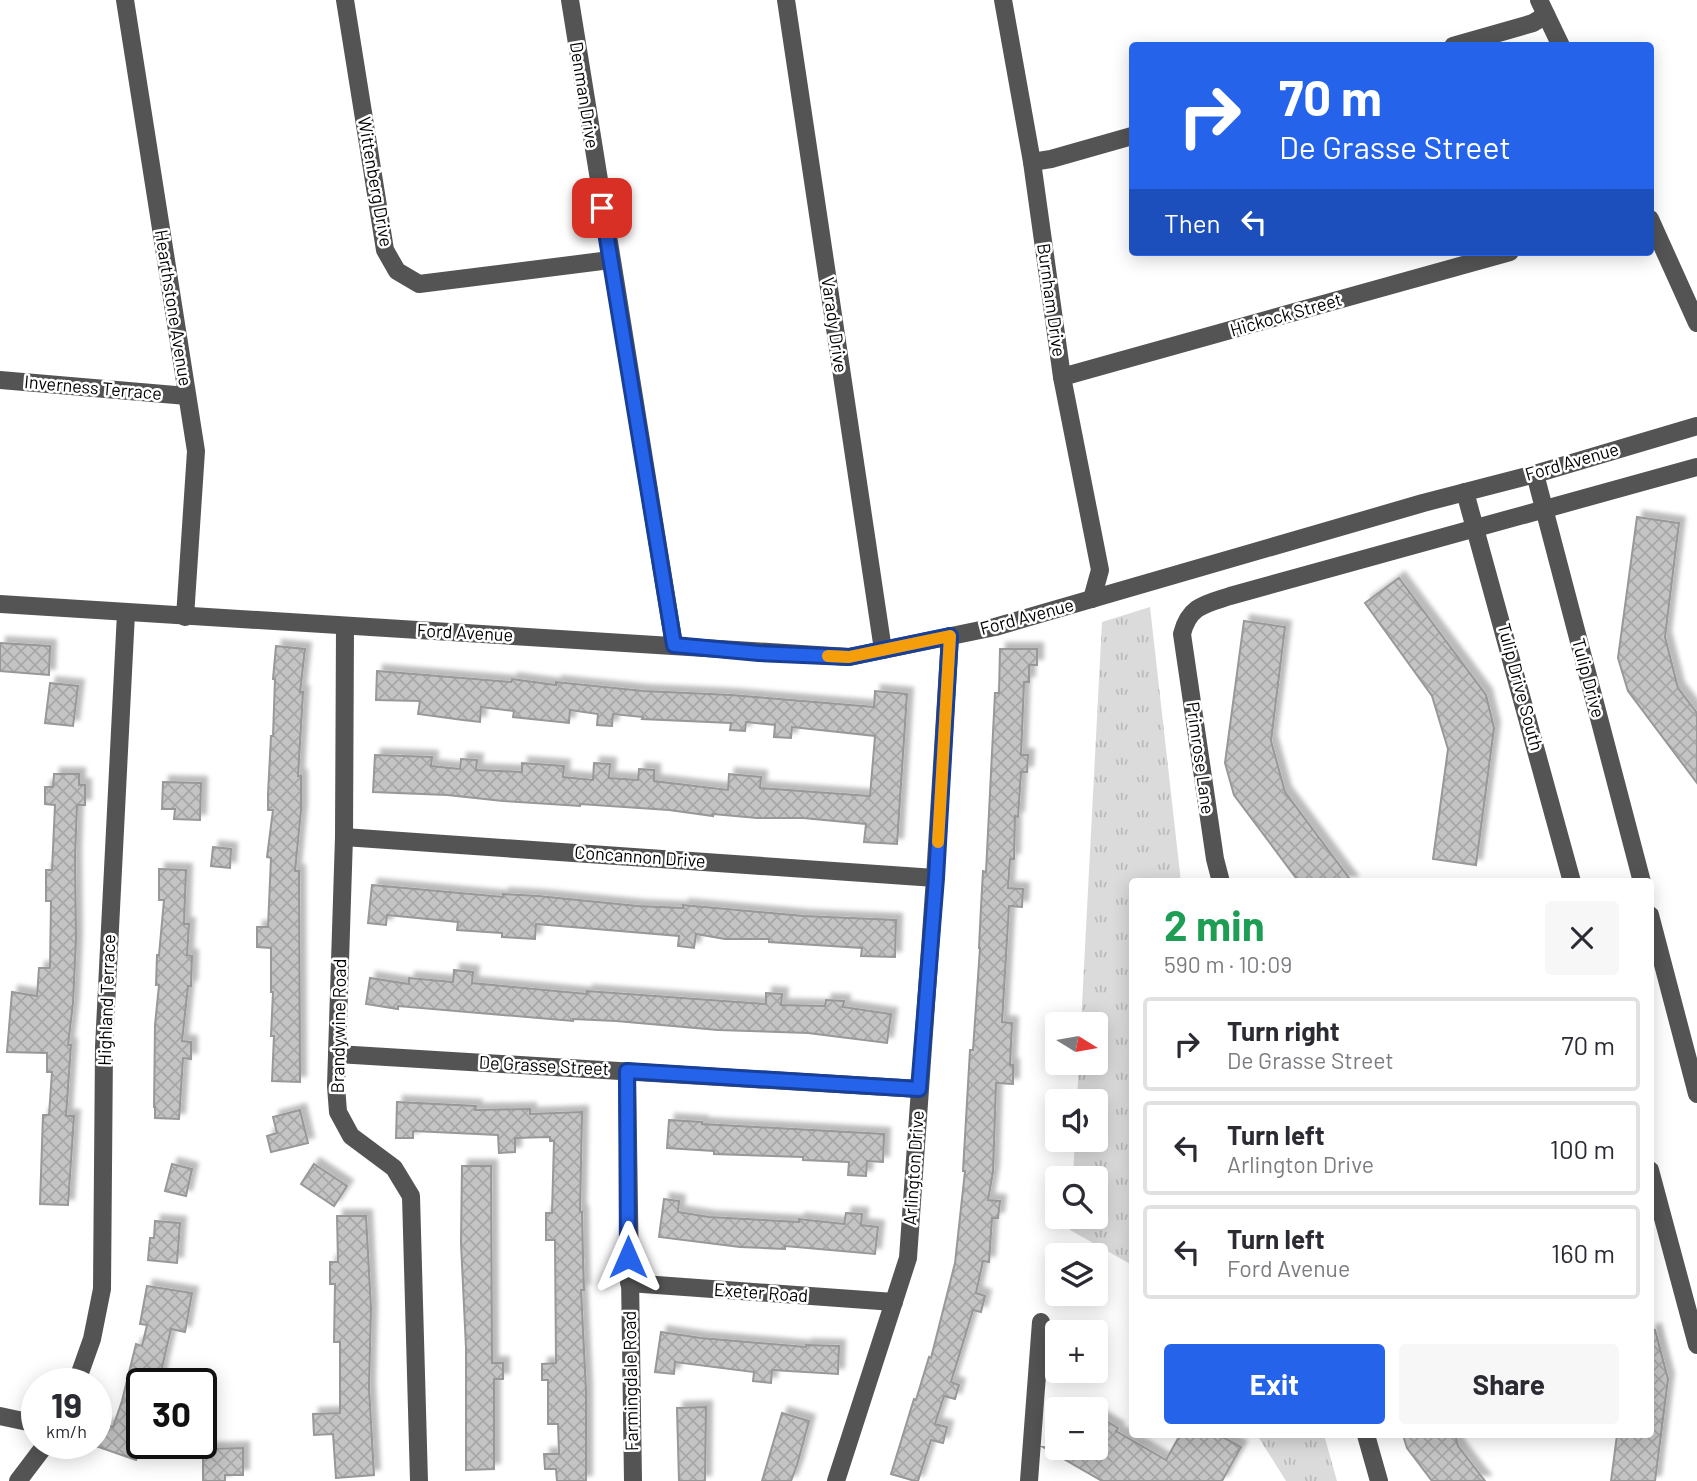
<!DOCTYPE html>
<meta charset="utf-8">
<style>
:root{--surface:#fff;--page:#f7f7f7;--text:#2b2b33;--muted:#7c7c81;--line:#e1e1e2;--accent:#2563eb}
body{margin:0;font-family:Barlow,sans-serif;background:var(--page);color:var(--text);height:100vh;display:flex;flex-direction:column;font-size:26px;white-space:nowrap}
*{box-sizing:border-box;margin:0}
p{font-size:23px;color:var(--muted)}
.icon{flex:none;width:38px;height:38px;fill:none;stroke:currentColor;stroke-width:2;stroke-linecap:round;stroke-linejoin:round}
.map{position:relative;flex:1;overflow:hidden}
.panel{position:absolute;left:1129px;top:878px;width:525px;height:560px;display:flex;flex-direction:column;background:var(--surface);border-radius:7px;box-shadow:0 4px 18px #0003}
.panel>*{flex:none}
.banner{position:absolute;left:1129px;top:42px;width:525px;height:214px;border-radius:7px;box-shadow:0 4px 18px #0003;background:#2563eb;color:#fff;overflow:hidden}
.needle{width:46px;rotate:101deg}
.controls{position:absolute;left:1045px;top:1012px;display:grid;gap:14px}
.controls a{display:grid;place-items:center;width:63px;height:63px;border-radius:7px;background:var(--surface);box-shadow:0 4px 18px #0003;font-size:35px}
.speed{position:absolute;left:21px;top:1368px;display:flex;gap:14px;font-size:35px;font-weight:700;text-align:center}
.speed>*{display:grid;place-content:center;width:91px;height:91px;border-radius:50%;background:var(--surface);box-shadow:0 4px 18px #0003;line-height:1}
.speed small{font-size:18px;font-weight:400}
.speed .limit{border:4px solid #111;border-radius:10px;background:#fff;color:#111}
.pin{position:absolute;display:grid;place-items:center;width:60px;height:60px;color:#fff;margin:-30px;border-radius:14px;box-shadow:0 4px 10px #0006}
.me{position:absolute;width:77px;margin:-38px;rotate:0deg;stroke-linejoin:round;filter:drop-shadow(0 0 5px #0008)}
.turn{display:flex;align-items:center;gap:24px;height:147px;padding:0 35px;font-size:32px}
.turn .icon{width:91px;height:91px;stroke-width:2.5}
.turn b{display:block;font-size:49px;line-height:60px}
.then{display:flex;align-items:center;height:66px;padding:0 35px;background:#0003;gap:14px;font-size:26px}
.round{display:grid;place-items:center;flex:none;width:74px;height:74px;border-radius:7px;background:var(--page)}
.head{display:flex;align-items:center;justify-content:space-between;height:119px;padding:0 35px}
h1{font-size:42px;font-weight:700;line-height:52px;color:#1e9e55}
.button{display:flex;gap:14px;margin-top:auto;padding:14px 35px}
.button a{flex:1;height:80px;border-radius:7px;background:var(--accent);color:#fff;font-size:28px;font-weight:700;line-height:80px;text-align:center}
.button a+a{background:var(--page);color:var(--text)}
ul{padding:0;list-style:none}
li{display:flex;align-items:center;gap:21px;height:94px;margin:0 14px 10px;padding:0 21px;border:4px solid var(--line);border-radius:7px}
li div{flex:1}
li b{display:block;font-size:26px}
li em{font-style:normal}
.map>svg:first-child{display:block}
</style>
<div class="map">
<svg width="1697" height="1481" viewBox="0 0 1697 1481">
<defs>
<pattern id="park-tufts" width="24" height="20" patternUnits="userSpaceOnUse" patternTransform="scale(1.75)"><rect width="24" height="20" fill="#dbdbdb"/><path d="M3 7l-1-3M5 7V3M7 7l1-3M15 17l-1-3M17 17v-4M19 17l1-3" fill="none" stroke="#bababa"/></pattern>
<pattern id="building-cross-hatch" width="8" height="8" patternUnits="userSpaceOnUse" patternTransform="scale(1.75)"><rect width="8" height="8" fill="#c4c4c4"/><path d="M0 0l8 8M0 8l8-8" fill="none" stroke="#a7a7a7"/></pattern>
<filter id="shadow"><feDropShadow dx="6" dy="-6" stdDeviation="2" flood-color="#0004"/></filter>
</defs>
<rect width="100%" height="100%" fill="#fff"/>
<g fill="url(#park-tufts)">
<path d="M 1150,607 L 1181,882 L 1132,882 L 1132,1265 L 1070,1230 L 1071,1216 L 1096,1216 L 1096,1178 L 1073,1178 L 1075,1139 L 1096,1139 L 1096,1101 L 1077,1101 L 1079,1062 L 1096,1062 L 1096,1024 L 1081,1024 L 1102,622 Z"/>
<path d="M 1257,1435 L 1324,1435 L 1337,1481 L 1286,1481 Z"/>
</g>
<g fill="url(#building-cross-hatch)" stroke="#989898" stroke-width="2" filter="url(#shadow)">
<path d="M 1637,517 L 1679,523 L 1665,637 L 1678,688 L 1697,713 L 1697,783 L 1628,691 L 1618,658 Z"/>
<path d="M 1399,578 L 1486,695 L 1494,728 L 1476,865 L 1433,859 L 1448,749 L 1432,696 L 1365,603 Z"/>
<path d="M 1244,621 L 1285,627 L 1271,741 L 1285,792 L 1352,882 L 1299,882 L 1234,795 L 1225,763 Z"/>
<path d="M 0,643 L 50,646 L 49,675 L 0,671 Z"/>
<path d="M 276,646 L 305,649 L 300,692 L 303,692 L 298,776 L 301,776 L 301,810 L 295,871 L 299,871 L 300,1082 L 272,1081 L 274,1036 L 271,1036 L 273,992 L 271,992 L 271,948 L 257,947 L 257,927 L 268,927 L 271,858 L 267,857 L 273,810 L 268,810 L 268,794 L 271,736 L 273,736 L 275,679 L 273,679 Z"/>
<path d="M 1000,649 L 1037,649 L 1037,665 L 1029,665 L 1029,682 L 1024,682 L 1021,755 L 1028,755 L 1027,772 L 1021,772 L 1018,817 L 1015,816 L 1014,859 L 1010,859 L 1008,888 L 1023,889 L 1022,907 L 1009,906 L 1002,1022 L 1012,1023 L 1010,1065 L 1013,1065 L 1013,1084 L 996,1083 L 993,1172 L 988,1200 L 1000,1201 L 998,1218 L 992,1218 L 989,1262 L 983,1261 L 976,1293 L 985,1296 L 981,1312 L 973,1310 L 951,1382 L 959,1385 L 955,1399 L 944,1396 L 935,1424 L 947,1427 L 943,1443 L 931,1440 L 918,1481 L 915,1481 L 891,1474 L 914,1399 L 916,1400 L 929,1357 L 931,1358 L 955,1263 L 965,1171 L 963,1171 L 970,1050 L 973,1050 L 980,948 L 979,948 L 981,907 L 983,871 L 986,872 L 995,693 L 999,693 Z"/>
<path d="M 377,671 L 511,682 L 512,679 L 556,685 L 556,682 L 644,691 L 731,695 L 874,707 L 875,691 L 907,694 L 897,844 L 864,842 L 866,824 L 803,818 L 757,818 L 713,814 L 713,816 L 669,810 L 580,804 L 580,806 L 503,801 L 447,795 L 373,792 L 375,755 L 432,757 L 431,766 L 460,769 L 461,759 L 477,760 L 476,770 L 522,772 L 522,763 L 564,766 L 563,777 L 593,780 L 594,763 L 610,764 L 609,778 L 638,780 L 639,769 L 654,770 L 654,781 L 728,790 L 729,774 L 761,777 L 760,788 L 870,796 L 875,736 L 792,727 L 791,738 L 774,737 L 775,725 L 746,722 L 745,731 L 730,730 L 731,723 L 642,719 L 643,717 L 613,714 L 612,726 L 597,725 L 598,714 L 570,710 L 569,723 L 513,717 L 514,711 L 481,707 L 480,722 L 463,720 L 418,714 L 420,701 L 376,700 Z"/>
<path d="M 50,683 L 78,686 L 73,726 L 45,723 Z"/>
<path d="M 54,774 L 79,774 L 79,785 L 85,785 L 85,805 L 77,805 L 75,857 L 76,939 L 73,1003 L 68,1045 L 71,1045 L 66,1116 L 74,1116 L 68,1205 L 40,1204 L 43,1115 L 49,1115 L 52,1072 L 47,1072 L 47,1053 L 7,1052 L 12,992 L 37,996 L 39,968 L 50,968 L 51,901 L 46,901 L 46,870 L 52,870 L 55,805 L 45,804 L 45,787 L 53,787 Z"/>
<path d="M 163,782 L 201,783 L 200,820 L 174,819 L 175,809 L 162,809 Z"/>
<path d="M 213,847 L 231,849 L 230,868 L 211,866 Z"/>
<path d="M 159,869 L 186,870 L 184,924 L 189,924 L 187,955 L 192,956 L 191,986 L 188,986 L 182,1041 L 191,1042 L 191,1059 L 183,1058 L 179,1119 L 155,1118 L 155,1107 L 154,1107 L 155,1025 L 159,985 L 156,985 L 157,955 L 159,955 L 164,900 L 159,900 Z"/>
<path d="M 372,885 L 503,897 L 503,894 L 538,896 L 638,906 L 683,908 L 683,905 L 804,916 L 896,920 L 895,957 L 861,956 L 862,948 L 769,942 L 769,939 L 725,939 L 696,934 L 694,948 L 678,946 L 679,936 L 536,924 L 535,939 L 502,937 L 502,933 L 457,930 L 458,922 L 387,915 L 386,925 L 368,923 Z"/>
<path d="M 454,970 L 473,972 L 472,983 L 587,994 L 587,991 L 766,1004 L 766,993 L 782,994 L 781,1005 L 825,1006 L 826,1000 L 844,1001 L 843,1007 L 891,1014 L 887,1043 L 808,1033 L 718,1030 L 616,1021 L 573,1019 L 573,1021 L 398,1006 L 398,1009 L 366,1004 L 370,978 L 409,984 L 409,978 L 453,982 Z"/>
<path d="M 397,1102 L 476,1106 L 475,1110 L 530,1109 L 530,1114 L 582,1112 L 580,1212 L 582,1212 L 583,1257 L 584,1290 L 581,1290 L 586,1390 L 586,1481 L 557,1481 L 556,1469 L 545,1469 L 544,1454 L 559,1454 L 558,1424 L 548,1424 L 548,1380 L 542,1380 L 542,1364 L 556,1363 L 555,1240 L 546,1240 L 546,1213 L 552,1213 L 554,1141 L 550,1141 L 550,1137 L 515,1138 L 515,1152 L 499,1153 L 498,1135 L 413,1131 L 413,1138 L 396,1138 Z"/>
<path d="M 300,1110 L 308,1143 L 271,1152 L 267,1136 L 277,1133 L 273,1117 Z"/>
<path d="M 669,1120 L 702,1122 L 702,1124 L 884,1134 L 883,1162 L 867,1161 L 866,1176 L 848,1175 L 849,1162 L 803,1160 L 803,1157 L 714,1154 L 714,1151 L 667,1148 Z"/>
<path d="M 172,1164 L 192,1169 L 186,1196 L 165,1191 Z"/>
<path d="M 314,1164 L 347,1186 L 334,1206 L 301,1184 Z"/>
<path d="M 462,1166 L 491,1166 L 492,1363 L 503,1363 L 503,1379 L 494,1379 L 494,1469 L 466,1470 L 466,1348 L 461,1243 Z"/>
<path d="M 664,1199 L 679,1201 L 678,1212 L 709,1217 L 799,1222 L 799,1219 L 844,1224 L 846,1213 L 862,1214 L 861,1225 L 878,1227 L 875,1254 L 785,1246 L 785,1249 L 740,1247 L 659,1237 Z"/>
<path d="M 337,1216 L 366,1216 L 371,1308 L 369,1388 L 374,1475 L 336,1478 L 333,1434 L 314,1435 L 313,1414 L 340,1413 L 340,1342 L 334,1342 L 335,1284 L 330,1284 L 330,1262 L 338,1262 Z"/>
<path d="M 155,1221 L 180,1223 L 177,1263 L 148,1260 L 150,1238 L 154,1238 Z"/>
<path d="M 147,1286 L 192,1293 L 185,1332 L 171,1329 L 158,1384 L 142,1384 L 142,1424 L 135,1444 L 142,1444 L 136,1460 L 96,1446 L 100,1444 L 107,1425 L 113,1427 L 122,1401 L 136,1344 L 142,1346 L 147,1325 L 140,1324 Z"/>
<path d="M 1655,1330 L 1668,1379 L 1655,1481 L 1611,1481 L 1617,1435 L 1650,1435 L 1650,1331 Z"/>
<path d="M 661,1332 L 701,1338 L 806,1347 L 806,1345 L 839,1346 L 838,1374 L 772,1370 L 771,1383 L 753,1381 L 754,1372 L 675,1362 L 674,1374 L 655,1372 Z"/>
<path d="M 706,1407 L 705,1481 L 679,1481 L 677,1408 Z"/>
<path d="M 782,1413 L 809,1421 L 797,1465 L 791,1481 L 762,1481 Z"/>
<path d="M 1096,1415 L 1118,1428 L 1116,1431 L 1166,1460 L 1180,1435 L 1219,1435 L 1241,1447 L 1222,1481 L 1102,1481 L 1043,1447 L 1096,1447 Z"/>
<path d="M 1403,1435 L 1455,1435 L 1458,1446 L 1485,1481 L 1432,1481 L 1407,1448 Z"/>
<path d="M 243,1448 L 243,1475 L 225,1475 L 225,1481 L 203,1481 L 203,1449 Z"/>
</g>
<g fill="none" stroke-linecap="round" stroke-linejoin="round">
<g stroke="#545454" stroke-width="18">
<path d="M 125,0 L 196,451 L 185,617"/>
<path d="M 345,0 L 385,250 L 397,271 L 419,284 L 610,260"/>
<path d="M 570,0 L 674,645"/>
<path d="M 786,0 L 883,650"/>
<path d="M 1003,0 L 1032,162 L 1062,377 L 1100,570 L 1092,599"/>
<path d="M 1539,0 L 1561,46"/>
<path d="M 1453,46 L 1533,23 L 1546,15"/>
<path d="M 1032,162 L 1051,159 L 1132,136"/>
<path d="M 1650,219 L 1697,323"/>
<path d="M 1062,377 L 1510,252"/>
<path d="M 0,380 L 187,396"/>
<path d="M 1535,474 L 1642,882"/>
<path d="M 1465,492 L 1572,882"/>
<path d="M 0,604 L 849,657 L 995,627 L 1423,503 L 1535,474 L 1697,426"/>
<path d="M 345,626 L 344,837 L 336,1086 L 338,1112 L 351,1136 L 394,1168 L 411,1196 L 419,1481"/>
<path d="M 344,837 L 935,878"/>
<path d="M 1221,882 L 1215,859 L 1182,634 C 1189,606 1205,604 1230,596 L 1697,467"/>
<path d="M 1650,915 L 1697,1094"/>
<path d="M 337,1054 L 919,1089"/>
<path d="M 627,1071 L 633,1481"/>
<path d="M 1650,1170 L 1697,1345"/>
<path d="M 629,1283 L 894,1302"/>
<path d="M 76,1384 L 92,1339 L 102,1289 L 104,1047 L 126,613"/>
<path d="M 0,1416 L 37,1424"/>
<path d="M 1366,1435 L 1379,1481"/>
<path d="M 18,1481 L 46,1444"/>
<path d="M 836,1481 L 908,1258 L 935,878 L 950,636"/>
<path d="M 1029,1481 L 1041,1322"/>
</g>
</g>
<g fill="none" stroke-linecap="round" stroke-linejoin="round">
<g stroke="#184099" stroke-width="18">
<path id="route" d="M 602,208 L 674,645 L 759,653 L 849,657 L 950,636 L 936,878 L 919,1089 L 627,1071 L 628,1257"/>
</g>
<use href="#route" stroke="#2563eb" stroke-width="12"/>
<path stroke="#f59e0b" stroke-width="12" d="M 828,656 L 849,657 L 950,636 L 938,842"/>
</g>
<g text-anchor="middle" stroke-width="5" stroke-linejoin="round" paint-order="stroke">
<g font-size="18" fill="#000" stroke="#fff">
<text transform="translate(584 95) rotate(81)" y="6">Denman Drive</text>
<text transform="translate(375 182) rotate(80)" y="6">Wittenberg Drive</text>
<text transform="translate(1051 300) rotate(82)" y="6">Burnham Drive</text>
<text transform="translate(173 308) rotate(81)" y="6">Hearthstone Avenue</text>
<text transform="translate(1286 315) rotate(-16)" y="6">Hickock Street</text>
<text transform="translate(834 325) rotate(82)" y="6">Varady Drive</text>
<text transform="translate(93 388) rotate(5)" y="6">Inverness Terrace</text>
<text transform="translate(1572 462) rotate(-16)" y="6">Ford Avenue</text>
<text transform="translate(1027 617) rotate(-15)" y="6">Ford Avenue</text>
<text transform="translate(465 633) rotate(3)" y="6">Ford Avenue</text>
<text transform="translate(1588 678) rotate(75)" y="6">Tulip Drive</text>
<text transform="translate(1520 687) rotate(75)" y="6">Tulip Drive South</text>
<text transform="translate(1200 758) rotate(82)" y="6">Primrose Lane</text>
<text transform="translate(640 857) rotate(4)" y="6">Concannon Drive</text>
<text transform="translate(107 1000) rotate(-88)" y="6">Highland Terrace</text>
<text transform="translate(339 1026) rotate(-89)" y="6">Brandywine Road</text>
<text transform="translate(544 1066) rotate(3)" y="6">De Grasse Street</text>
<text transform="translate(914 1168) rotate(-86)" y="6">Arlington Drive</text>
<text transform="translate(761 1293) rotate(4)" y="6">Exeter Road</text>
<text transform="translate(631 1381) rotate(-91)" y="6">Farmingdale Road</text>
</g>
</g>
</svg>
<div class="controls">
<a><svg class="needle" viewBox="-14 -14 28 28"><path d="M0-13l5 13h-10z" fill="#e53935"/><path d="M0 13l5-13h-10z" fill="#7c7c81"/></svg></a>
<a><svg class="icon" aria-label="sound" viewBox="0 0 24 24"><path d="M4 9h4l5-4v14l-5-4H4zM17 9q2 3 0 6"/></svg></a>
<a><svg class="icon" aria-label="search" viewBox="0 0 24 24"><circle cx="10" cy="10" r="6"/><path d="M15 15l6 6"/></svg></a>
<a><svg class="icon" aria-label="layers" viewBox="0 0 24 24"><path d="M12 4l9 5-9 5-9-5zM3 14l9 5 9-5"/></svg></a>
<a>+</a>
<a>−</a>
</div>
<div class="speed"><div>19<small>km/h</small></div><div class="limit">30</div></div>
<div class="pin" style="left:602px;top:208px;background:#d93025"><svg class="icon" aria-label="arrive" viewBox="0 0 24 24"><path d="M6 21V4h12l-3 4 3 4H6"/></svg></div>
<svg class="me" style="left:628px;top:1257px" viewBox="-20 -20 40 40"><path d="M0-17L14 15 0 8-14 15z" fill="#2563eb" stroke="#fff" stroke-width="4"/></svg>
<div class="banner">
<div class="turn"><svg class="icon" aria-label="right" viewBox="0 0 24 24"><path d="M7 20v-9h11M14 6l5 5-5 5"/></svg><div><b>70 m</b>De Grasse Street</div></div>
<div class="then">Then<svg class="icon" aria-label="left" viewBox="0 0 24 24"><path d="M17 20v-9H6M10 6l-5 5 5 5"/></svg></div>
</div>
<section class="panel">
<div class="head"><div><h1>2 min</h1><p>590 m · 10:09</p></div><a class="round"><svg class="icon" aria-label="close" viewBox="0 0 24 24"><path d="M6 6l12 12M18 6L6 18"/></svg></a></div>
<ul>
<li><svg class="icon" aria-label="right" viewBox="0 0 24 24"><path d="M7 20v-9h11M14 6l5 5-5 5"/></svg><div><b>Turn right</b><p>De Grasse Street</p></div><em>70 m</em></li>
<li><svg class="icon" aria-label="left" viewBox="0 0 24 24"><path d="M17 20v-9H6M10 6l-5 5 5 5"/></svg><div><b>Turn left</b><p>Arlington Drive</p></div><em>100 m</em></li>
<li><svg class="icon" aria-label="left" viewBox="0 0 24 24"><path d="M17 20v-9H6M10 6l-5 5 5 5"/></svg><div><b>Turn left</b><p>Ford Avenue</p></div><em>160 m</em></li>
</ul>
<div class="button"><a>Exit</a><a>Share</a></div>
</section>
</div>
